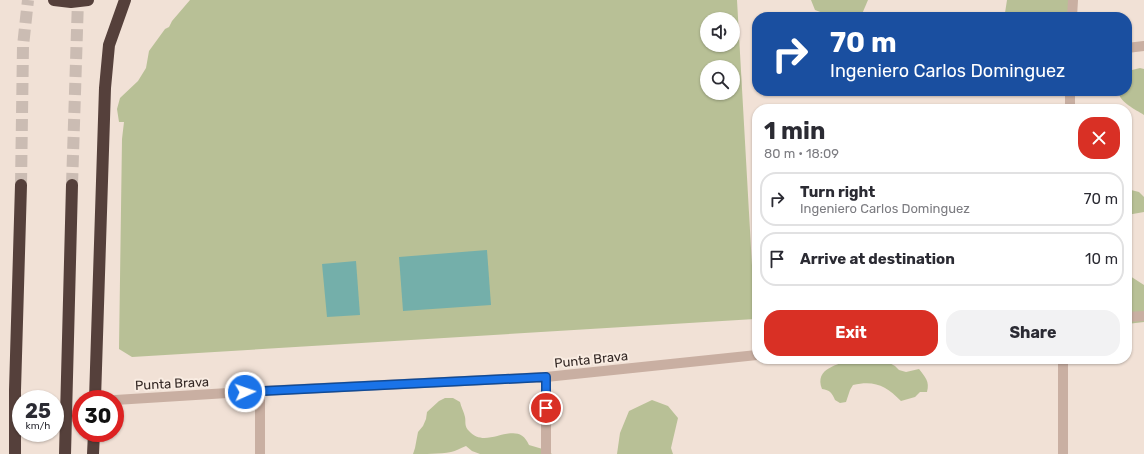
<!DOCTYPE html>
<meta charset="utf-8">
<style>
:root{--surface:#fff;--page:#f2f2f3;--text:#2b2b33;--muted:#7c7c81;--line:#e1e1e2;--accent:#d93025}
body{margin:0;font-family:Rubik,sans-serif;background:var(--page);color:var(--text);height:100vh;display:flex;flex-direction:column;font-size:15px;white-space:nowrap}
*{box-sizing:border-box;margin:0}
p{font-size:13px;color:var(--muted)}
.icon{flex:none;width:22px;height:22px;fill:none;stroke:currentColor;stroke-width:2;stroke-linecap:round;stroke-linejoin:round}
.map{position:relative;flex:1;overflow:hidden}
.side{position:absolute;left:752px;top:104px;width:380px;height:260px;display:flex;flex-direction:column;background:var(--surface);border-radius:16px;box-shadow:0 1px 3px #0004}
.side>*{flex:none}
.guide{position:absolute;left:752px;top:12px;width:380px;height:84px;border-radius:16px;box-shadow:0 1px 3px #0004;background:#1a4fa0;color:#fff;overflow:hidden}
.controls{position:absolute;left:700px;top:12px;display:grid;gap:8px}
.controls a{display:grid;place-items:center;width:40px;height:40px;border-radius:50%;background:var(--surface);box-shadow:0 1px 3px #0004;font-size:20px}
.speed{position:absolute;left:12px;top:390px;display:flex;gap:8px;font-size:20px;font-weight:700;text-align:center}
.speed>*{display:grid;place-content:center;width:52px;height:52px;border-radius:50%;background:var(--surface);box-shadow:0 1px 3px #0004;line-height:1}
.speed small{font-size:10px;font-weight:400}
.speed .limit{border:6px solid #d22;background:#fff;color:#111}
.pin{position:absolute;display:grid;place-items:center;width:34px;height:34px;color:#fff;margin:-17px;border:2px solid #fff;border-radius:50%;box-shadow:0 1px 4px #0007}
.me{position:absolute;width:44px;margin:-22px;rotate:87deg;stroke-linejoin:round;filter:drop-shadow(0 0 3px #0008)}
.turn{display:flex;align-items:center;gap:14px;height:84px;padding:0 12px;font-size:18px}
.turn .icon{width:52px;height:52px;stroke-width:2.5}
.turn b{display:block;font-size:28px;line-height:34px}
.round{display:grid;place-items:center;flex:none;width:42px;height:42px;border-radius:16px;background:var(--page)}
.summary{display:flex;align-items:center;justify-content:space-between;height:68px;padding:0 12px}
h1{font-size:24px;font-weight:700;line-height:30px}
.button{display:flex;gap:8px;margin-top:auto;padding:8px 12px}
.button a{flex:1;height:46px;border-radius:16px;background:var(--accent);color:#fff;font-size:16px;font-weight:700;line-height:46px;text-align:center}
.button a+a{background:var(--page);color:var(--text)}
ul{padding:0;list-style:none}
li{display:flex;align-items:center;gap:12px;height:54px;margin:0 8px 6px;padding:0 4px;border:2px solid var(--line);border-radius:16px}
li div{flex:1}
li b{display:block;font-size:15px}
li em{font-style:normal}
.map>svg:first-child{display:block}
</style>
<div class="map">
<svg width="1144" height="454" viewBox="0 0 1144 454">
<rect width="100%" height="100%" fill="#f1e1d6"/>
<g fill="#b8c096" fill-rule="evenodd">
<path d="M 190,0 L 737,0 L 755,319 L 132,357 L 119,349 L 122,139 L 124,122 L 119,122 L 117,109 L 120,98 L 138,81 L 146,68 L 149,51 L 165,29 L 169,27 L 172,21 ZM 707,19 L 733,19 L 733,45 L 707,45 ZM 707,67 L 733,67 L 733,93 L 707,93 Z"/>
<path d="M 811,0 L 868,0 L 862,14 L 858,17 L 834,17 L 815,10 Z"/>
<path d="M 1007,0 L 1072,0 L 1067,17 L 1009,17 L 1005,13 Z"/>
<path d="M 1140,68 L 1144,69 L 1144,115 C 1135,109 1120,103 1118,91 L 1127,91 L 1127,74 L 1132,70 Z"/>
<path d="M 1127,189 L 1139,192 L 1144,197 L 1144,212 L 1127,215 Z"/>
<path d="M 1127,276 L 1130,276 L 1144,285 L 1144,322 L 1127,324 Z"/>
<path d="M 852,359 L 882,359 L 895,366 L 899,370 L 906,372 L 919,369 C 925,377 930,381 927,392 L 920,392 L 915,397 L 901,401 C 886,386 875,380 853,385 L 850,390 L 846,402 L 840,403 L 835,400 C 832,393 830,390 822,389 C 814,368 838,365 852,359 Z"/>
<path d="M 445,398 L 453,398 L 460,402 C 461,407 464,412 465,417 C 466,422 464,426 469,431 C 487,452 517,416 529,445 L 546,450 L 552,454 L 480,454 L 472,451 L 466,446 C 460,448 456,451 451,452 C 440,454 424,454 413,454 L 415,448 L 418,432 L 423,426 L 426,419 L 427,412 L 439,401 Z"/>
<path d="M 652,400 L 668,406 L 678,418 L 671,448 L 673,454 L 617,454 L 620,433 L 629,411 Z"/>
</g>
<g fill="#74afaa">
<path d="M 487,250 L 491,305 L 403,311 L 399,257 Z"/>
<path d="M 356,261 L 360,315 L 327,317 L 322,264 Z"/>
</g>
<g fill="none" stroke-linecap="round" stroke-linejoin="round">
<g stroke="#cbbcb3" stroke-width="12" stroke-dasharray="12 6" stroke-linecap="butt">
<path d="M 21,185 L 23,46 L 28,0"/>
<path d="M 72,185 L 78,0"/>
</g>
<path stroke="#c9afa2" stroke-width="10" d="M 1127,48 L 1144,46"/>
<g stroke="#c9afa2" stroke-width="10">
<path d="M 1072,17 L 1073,0"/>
<path d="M 1070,109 L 1070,91"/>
<path d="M 1127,317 L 1144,316"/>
<path d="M 546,377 L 546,454"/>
<path d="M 115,400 L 260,391 L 546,377 L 757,355"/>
<path d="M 260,454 L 260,391"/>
<path d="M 1063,454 L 1063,359"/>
</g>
<g stroke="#55403b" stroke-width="12">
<path d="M 54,0 L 71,2 L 88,0"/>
<path d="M 95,399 L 105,88 L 109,45 L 125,0"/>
<path d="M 15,454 L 15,390 L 21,185"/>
<path d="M 65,454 L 72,185"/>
<path d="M 93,454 L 94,433"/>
</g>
</g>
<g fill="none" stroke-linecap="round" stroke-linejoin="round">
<g stroke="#114b97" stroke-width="10">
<path id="route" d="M 245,392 L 546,377 L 546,408"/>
</g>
<use href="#route" stroke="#1a73e8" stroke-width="7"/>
</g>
<g text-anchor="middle" stroke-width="4" stroke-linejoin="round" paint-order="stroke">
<g font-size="13" fill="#342825" stroke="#f9ece2">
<text transform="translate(591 359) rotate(-6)" y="5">Punta Brava</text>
<text transform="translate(172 383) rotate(-3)" y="5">Punta Brava</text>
</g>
</g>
</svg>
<div class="controls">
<a><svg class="icon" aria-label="sound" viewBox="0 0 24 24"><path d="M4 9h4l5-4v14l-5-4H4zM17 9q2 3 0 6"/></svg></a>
<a><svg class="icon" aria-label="search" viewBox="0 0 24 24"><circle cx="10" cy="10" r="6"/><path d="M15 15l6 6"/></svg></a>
</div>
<div class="speed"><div>25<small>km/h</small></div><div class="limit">30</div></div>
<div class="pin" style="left:546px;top:408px;background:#d93025"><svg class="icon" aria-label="arrive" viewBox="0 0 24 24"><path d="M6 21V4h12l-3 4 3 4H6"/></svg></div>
<svg class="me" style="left:245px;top:392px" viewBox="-20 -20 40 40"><circle r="17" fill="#1a73e8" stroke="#fff" stroke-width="3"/><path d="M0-11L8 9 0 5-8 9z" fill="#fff"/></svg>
<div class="guide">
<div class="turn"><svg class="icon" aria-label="right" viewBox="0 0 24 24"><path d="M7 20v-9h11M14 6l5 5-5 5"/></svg><div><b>70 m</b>Ingeniero Carlos Dominguez</div></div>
</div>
<section class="side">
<div class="summary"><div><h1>1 min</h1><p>80 m · 18:09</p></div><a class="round" style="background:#d93025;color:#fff"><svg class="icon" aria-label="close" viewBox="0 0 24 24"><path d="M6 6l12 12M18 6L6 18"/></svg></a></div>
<ul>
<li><svg class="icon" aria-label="right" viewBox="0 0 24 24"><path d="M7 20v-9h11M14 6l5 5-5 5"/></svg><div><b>Turn right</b><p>Ingeniero Carlos Dominguez</p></div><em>70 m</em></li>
<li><svg class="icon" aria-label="arrive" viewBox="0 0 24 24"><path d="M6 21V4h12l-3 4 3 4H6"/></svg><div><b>Arrive at destination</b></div><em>10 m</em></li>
</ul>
<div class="button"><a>Exit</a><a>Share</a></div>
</section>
</div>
